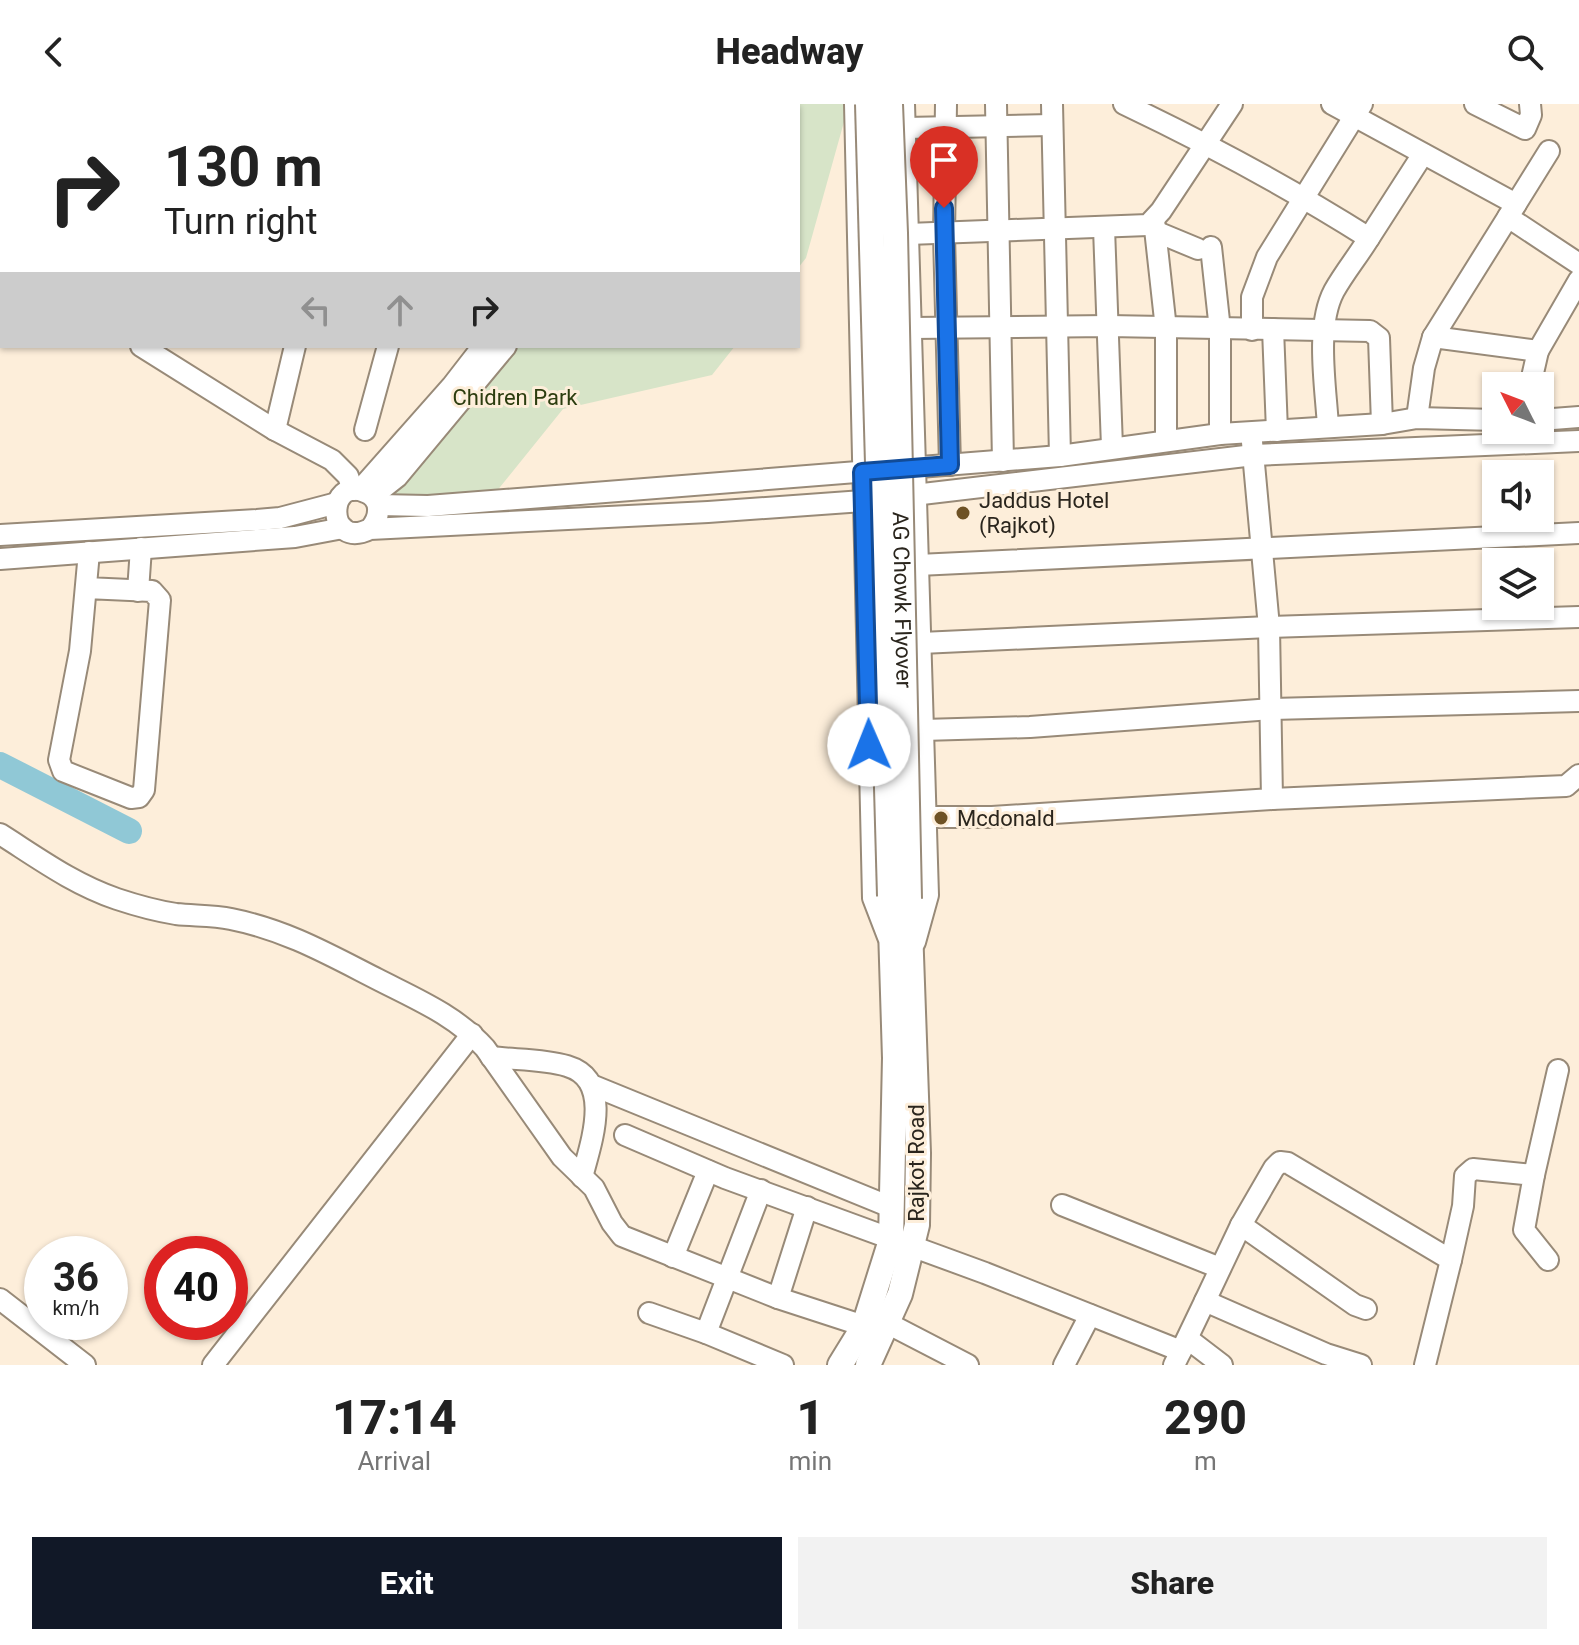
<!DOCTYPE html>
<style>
:root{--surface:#fff;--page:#f2f2f2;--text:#222;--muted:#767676;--accent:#111827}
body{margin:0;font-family:Roboto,sans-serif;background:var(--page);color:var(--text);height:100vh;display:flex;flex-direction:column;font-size:30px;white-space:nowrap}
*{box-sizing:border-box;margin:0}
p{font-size:26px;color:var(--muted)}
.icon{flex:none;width:44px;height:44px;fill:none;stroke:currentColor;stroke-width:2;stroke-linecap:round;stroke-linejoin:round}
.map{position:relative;height:1261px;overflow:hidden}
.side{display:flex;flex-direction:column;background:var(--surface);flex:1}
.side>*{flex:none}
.banner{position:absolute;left:0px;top:0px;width:800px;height:244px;box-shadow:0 2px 6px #0004;background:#fff;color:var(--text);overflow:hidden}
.needle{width:52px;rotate:312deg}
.buttons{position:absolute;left:1482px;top:268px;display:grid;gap:16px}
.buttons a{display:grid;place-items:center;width:72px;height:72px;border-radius:0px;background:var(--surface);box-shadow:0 2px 6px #0004;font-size:40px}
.speed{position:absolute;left:24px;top:1132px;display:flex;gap:16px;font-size:40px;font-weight:700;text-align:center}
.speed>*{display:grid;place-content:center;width:104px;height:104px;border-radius:50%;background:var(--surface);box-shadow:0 2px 6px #0004;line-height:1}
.speed small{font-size:20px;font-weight:400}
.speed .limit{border:12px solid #d22;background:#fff;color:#111}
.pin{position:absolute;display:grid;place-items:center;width:68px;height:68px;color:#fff;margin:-82px -34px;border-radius:50% 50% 50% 0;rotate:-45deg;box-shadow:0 0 8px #0007}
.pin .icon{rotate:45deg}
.me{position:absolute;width:88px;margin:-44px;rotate:359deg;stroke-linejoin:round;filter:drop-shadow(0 0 6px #0008)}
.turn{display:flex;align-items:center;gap:28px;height:168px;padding:0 32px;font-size:36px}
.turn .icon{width:104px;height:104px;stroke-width:2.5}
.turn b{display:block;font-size:56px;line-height:68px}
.lanes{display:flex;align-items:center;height:76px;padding:0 32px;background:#0003;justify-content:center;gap:40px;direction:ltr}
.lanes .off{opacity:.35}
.eta{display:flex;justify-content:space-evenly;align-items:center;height:136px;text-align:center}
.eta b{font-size:48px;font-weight:800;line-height:56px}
.button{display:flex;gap:16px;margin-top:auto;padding:16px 32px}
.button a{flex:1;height:92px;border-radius:0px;background:var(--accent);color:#fff;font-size:32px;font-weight:800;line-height:92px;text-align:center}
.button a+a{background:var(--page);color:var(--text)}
header{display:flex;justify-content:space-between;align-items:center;height:104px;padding:0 32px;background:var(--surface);font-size:36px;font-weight:800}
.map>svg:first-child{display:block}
</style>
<header><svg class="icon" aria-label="back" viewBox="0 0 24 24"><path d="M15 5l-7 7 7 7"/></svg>Headway<svg class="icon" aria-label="search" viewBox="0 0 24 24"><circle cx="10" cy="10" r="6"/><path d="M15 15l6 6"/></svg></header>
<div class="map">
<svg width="1579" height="1261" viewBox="0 0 1579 1261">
<rect width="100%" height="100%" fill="#fdeeda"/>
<g fill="#d7e4c8">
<path d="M 664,0 L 849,0 L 806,154 L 798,164 L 798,2 L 663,2 Z"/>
<path d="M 496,242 L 735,242 L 712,271 L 563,305 L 492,393 L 389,396 Z"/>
</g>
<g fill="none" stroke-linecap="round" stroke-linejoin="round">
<path stroke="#90c8d6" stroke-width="26" d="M 0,661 L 129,727"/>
<g stroke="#988a78" stroke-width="24">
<g id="minor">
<path d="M 206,0 L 214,2"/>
<path d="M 855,0 L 873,794 L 888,833"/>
<path d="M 904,0 L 928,791 L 915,838"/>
<path d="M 946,0 L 944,131 L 950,361"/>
<path d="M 996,0 L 1003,357"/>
<path d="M 1052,0 L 1060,352"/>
<path d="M 1124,0 C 1208,40 1290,84 1369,134 C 1358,152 1344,169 1334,187 C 1315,223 1326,284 1328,323"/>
<path d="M 1332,0 L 1516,100 L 1508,113 L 1579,160"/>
<path d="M 1475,0 L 1525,25 L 1531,11 L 1530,0"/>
<path d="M 654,2 L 655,0"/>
<path d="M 677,2 L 678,0"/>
<path d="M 905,24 L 1051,21"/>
<path d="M 0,46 L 2,47"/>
<path d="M 1516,100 L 1549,47"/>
<path d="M 1154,116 L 1166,225 L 1166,337"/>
<path d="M 1104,124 L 1112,343"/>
<path d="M 1157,128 L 1198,145"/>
<path d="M 908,130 L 1148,121 L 1161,107 L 1232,0"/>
<path d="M 1369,134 L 1423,50"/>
<path d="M 1211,143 L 1220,226 L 1220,330"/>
<path d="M 0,170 L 2,170"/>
<path d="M 911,224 L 1109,222 L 1370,227 L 1379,234 L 1382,320"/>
<path d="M 1273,225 L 1277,327"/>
<path d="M 1252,226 L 1252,193 L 1267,153 L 1362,0"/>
<path d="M 1433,233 L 1508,113"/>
<path d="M 141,242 L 275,326 L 332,356 L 348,372 L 353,386"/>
<path d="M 1530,282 L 1538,247"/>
<path d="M 1417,314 L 1424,264 L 1433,233 L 1538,247 L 1579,176"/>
<path d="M 1540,316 L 1579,313"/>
<path d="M 275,326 L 295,242"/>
<path d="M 365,326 L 388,242"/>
<path d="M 360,386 L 452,282 L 483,242"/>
<path d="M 373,392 L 397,373 L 506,242"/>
<path d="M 378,401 L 428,402 L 1060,352 L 1220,330 L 1382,320 L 1417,314 L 1496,316"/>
<path d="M 370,425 C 381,413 382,394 365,388 C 327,371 325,447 370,425 L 708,408 L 863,397 L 1254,351 L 1579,337"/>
<path d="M 0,431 L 257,416 L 280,414 L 337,399"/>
<path d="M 0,455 L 295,433 L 343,424"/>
<path d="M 918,461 L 1579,429"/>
<path d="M 86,484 L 152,487 L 160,496 L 144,686 L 139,693 L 131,694 L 63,667 L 59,656 L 80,547 L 89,448"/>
<path d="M 138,487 L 141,444"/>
<path d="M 921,539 L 1269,523 L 1579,513"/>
<path d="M 923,626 L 1030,623 L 1272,605 L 1579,597"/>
<path d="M 1272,695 L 1566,682 L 1579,671"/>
<path d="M 926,713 L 992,713 L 1272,695 L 1269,523 L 1252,338"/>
<path d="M 0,730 C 38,754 73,780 117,795 C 135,801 157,807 176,810 C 194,812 213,811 231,815 C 286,826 328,850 377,875 C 416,895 455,911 485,944 L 562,1053 L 594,1084 L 612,1119 L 622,1132 L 778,1194 L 864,1222 L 889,1220 L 968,1261"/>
<path d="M 491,953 C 516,956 544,955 567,962 C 614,976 591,1039 582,1073"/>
<path d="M 594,982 L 893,1104"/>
<path d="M 625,1031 L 725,1074 L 985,1169 L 1181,1247 L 1174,1261"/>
<path d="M 1534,1071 L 1558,966"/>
<path d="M 1062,1101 L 1220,1164"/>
<path d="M 1241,1121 L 1355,1201 L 1366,1205"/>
<path d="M 673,1153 L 708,1067"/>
<path d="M 1451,1156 L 1463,1102 L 1465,1072 L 1473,1065 L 1534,1071 L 1524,1126 L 1548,1156"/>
<path d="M 778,1194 L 807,1103"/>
<path d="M 0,1195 L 85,1261"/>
<path d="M 1205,1197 L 1241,1121 L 1274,1064 L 1280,1058 L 1288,1059 L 1451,1156 L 1425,1261"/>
<path d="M 649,1209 L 706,1229 L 783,1261"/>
<path d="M 706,1229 L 761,1086"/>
<path d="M 1188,1235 L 1222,1261"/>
<path d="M 1181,1247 L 1205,1197 L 1326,1250 L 1361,1261"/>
<path d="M 213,1261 L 472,930"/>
<path d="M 1064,1261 L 1090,1211"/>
</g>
</g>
<g stroke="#988a78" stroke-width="28">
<g id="major">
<path d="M 840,1261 L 864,1222 L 891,1136 L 895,954 L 890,792"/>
<path d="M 868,1261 L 900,1190 L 917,1121 L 918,1049 L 909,795"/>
</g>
</g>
<use href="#minor" stroke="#fff" stroke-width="20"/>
<use href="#major" stroke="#fff" stroke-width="24"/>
<g stroke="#988a78" stroke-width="28" stroke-linecap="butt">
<g id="major-bridge">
<path d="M 868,0 L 890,792"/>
<path id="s1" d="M 890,0 L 895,129 L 909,795"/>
</g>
</g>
<use href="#major-bridge" stroke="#fff" stroke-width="24"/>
</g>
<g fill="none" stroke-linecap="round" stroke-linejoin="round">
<g stroke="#114b97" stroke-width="20">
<path id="route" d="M 869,641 L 862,368 L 950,361 L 944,104"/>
</g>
<use href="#route" stroke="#1a73e8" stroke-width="14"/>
</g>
<g fill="#6e5225" stroke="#fdeeda" stroke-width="3">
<circle cx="963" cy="409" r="8"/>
<circle cx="941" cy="714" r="8"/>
</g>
<g text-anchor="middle" stroke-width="6" stroke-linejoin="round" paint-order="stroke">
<g font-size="22" fill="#2c3d0f" stroke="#fdeeda">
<text x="515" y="301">Chidren Park</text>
</g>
<g font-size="22" fill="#2a251d" stroke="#fdeeda" text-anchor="start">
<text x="979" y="404">Jaddus Hotel<tspan x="979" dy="25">(Rajkot)</tspan></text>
<text x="957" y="722">Mcdonald</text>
</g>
<g font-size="22" fill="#2a251d" stroke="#fdeeda">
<text dy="8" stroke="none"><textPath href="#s1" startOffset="496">AG Chowk Flyover</textPath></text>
<text transform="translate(916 1059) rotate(-90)" y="8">Rajkot Road</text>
</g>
</g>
</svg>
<div class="buttons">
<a><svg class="needle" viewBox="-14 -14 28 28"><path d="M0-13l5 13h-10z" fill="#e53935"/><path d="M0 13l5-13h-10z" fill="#767676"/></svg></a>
<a><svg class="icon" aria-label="sound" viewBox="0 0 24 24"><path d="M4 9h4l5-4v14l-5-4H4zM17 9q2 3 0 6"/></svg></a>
<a><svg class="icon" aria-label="layers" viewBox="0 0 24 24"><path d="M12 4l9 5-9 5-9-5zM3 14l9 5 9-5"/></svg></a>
</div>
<div class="speed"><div>36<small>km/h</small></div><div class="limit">40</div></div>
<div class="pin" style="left:944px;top:104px;background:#d93025"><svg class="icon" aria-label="arrive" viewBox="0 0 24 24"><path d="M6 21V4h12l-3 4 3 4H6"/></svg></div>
<svg class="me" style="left:869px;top:641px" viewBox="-20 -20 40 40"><circle r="19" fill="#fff"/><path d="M0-13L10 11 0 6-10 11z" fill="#1a73e8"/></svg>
<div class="banner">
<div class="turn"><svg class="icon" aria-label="right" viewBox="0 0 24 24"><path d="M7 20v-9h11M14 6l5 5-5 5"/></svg><div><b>130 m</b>Turn right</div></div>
<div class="lanes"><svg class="icon off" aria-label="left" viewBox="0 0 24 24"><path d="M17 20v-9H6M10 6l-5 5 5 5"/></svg><svg class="icon off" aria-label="ahead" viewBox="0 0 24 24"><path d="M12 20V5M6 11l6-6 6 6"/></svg><svg class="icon" aria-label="right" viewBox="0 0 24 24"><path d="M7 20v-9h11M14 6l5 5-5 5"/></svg></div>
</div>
</div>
<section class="side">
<div class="eta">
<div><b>17:14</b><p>Arrival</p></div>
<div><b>1</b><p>min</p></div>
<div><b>290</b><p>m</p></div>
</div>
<div class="button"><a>Exit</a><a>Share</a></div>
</section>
